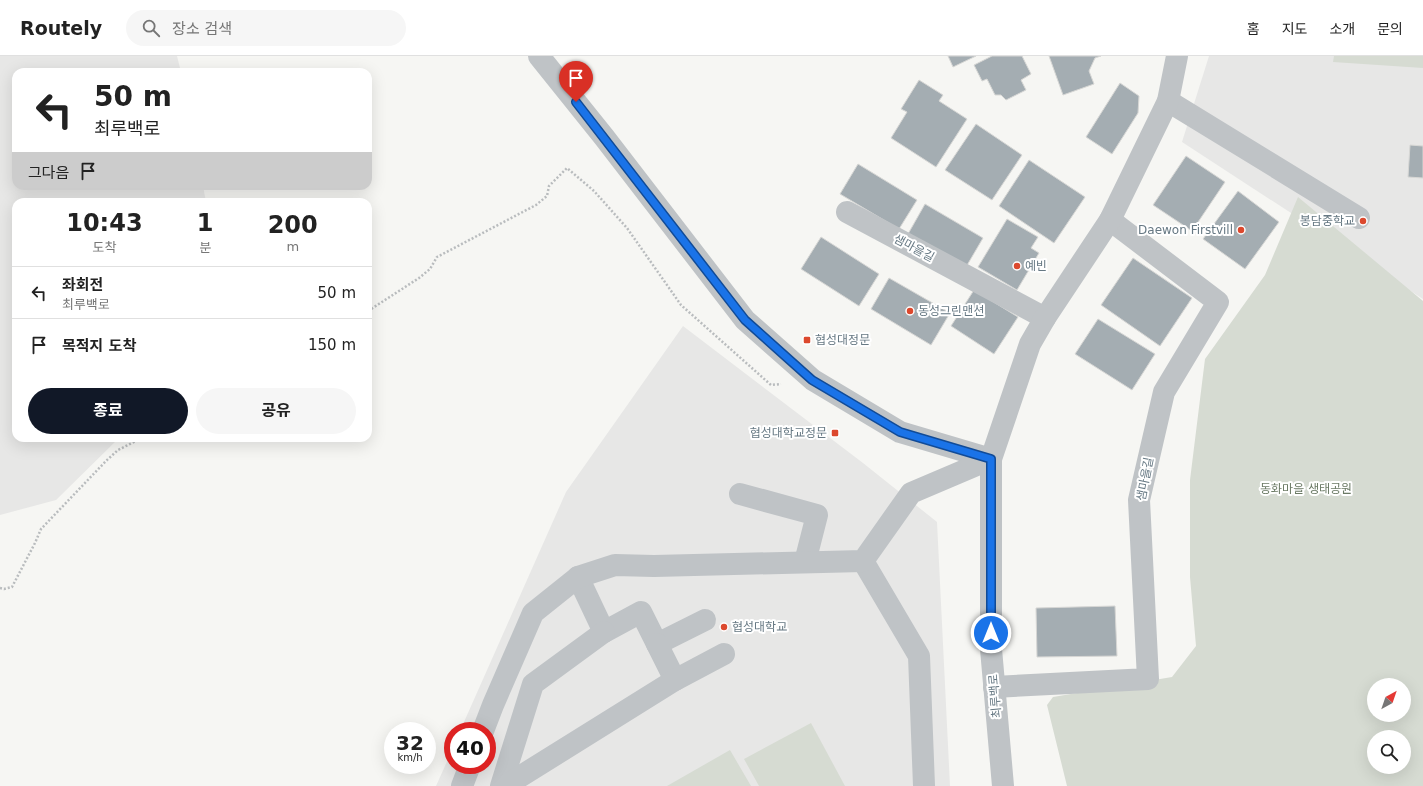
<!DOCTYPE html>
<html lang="ko">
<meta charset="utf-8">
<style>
:root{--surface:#fff;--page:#f6f6f6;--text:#222;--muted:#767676;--line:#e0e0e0;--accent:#111827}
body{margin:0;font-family:"DejaVu Sans","Noto Sans KR",sans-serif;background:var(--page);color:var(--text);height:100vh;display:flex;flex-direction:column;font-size:15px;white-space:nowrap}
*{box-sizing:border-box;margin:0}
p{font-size:13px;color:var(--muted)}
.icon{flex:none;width:22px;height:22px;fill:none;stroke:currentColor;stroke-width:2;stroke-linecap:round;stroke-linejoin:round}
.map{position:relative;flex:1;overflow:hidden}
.side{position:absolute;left:12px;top:142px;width:360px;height:244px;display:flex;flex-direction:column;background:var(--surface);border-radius:12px;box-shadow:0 4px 16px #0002}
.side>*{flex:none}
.top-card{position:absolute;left:12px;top:12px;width:360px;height:122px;border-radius:12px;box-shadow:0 4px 16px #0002;background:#fff;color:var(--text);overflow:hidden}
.needle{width:26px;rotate:40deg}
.buttons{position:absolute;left:1367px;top:622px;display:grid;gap:8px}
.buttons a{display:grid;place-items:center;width:44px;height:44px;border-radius:50%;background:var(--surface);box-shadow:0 4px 16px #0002;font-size:20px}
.speed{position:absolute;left:384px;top:666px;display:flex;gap:8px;font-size:20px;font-weight:700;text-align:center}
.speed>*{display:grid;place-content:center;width:52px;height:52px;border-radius:50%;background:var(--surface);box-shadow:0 4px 16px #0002;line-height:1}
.speed small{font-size:10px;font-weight:400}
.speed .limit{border:6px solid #d22;background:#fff;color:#111}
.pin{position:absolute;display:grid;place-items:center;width:34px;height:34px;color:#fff;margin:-41px -17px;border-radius:50% 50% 50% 0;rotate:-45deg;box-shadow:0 0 4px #0007}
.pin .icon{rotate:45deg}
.me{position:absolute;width:44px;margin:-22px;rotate:0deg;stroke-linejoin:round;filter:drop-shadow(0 0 3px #0008)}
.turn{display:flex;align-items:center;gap:14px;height:84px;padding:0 16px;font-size:18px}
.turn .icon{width:52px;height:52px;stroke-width:2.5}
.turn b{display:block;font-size:28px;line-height:34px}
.then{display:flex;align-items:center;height:38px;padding:0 16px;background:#0003;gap:8px;font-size:15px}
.eta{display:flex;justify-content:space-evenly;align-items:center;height:68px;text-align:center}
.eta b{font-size:24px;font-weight:700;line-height:28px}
.cta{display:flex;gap:8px;margin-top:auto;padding:8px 16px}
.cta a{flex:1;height:46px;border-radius:24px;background:var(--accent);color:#fff;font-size:16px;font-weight:700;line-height:46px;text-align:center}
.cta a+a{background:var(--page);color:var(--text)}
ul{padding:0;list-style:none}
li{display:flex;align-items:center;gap:12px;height:52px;padding:0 16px;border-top:1px solid var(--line)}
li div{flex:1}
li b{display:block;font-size:15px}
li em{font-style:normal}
header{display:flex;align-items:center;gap:24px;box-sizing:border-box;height:56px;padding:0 20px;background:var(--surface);border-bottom:1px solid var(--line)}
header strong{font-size:19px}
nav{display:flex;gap:22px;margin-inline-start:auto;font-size:14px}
.search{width:280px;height:36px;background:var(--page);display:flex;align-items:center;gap:10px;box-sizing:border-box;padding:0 14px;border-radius:22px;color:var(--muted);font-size:15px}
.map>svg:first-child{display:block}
</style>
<header>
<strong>Routely</strong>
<div class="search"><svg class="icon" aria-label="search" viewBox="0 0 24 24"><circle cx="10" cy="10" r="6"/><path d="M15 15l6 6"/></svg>장소 검색</div>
<nav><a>홈</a><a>지도</a><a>소개</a><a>문의</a></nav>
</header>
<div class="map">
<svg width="1423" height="730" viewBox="0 0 1423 730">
<rect width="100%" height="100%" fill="#f6f6f3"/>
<g fill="#e7e7e6">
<path d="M 0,0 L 177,0 L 181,16 L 16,16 L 16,130 L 203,130 L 206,146 L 16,146 L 16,382 L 119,382 L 56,444 L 0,459 Z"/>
<path d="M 1209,0 L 1423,0 L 1423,243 L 1182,86 Z"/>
<path d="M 683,270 L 863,407 L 937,466 L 950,730 L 436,730 L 453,692 L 453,709 L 487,709 L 487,675 L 460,675 L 566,436 Z"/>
</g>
<g fill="#d6dbd2" fill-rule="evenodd">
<path d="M 1334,0 L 1423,0 L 1423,12 L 1333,6 Z"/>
<path d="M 1298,141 L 1423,245 L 1423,730 L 1067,730 L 1047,649 L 1053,641 L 1172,621 L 1196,590 L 1190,521 L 1190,424 L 1205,303 L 1265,219 ZM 1374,629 L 1404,629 L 1404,659 L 1374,659 ZM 1374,681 L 1404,681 L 1404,711 L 1374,711 Z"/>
<path d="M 811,667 L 845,730 L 759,730 L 744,703 Z"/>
<path d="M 730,694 L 751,730 L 667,730 Z"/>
</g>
<g fill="#a4adb2" stroke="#d7d7d5">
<path d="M 948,0 L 976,0 L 953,11 Z"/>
<path d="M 992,0 L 1022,0 L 1031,18 L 1021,24 L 1026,34 L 1006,44 L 1001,39 L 995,39 L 987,23 L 982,25 L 974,9 Z"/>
<path d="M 1049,0 L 1101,0 L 1095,2 L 1089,15 L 1094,28 L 1063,39 Z"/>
<path d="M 919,24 L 943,39 L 939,45 L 967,63 L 936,111 L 891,82 L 907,56 L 901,53 Z"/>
<path d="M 1120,27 L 1139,40 L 1138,57 L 1112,98 L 1086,81 Z"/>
<path d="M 976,68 L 1022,99 L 992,144 L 945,114 Z"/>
<path d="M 1410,89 L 1423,90 L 1423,122 L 1408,121 Z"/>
<path d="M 1186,100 L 1225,126 L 1192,175 L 1153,149 Z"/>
<path d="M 1029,104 L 1085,141 L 1054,187 L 999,150 Z"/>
<path d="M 858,108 L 917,144 L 899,173 L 840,138 Z"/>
<path d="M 1238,135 L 1279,166 L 1245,213 L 1203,183 Z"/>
<path d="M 925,148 L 983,182 L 966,211 L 908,178 Z"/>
<path d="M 1007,163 L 1038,181 L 1031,192 L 1039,197 L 1017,234 L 978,211 Z"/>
<path d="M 821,181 L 879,218 L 859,250 L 801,213 Z"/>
<path d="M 1133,202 L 1192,242 L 1160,290 L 1101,249 Z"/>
<path d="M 889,222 L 950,257 L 931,289 L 871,253 Z"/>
<path d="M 974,234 L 1018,261 L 994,298 L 951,270 Z"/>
<path d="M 1098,263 L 1155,298 L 1132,334 L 1075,298 Z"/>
<path d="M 1115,550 L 1117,600 L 1037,601 L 1036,552 Z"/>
</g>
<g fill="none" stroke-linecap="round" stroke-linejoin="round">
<g stroke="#b9bcbe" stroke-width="2.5" stroke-dasharray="2 2" stroke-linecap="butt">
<path d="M 368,255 L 419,222 L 430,213 L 437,201 L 536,149 L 547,140 L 549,130 L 567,112 L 594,135 L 627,172 L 681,249 L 771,329 L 781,328"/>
<path d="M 0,532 L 4,533 L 12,531 L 35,487 L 41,473 L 106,405 L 118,394 L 134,386 L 140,382"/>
</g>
<g stroke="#bfc3c6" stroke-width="22">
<path d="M 539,0 L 604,81 L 745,264 L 813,324 L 900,376 L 991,403"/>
<path d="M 1168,45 L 1359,162"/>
<path d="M 847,156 L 1045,262"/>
<path d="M 740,438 L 817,459 L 805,506"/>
<path d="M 863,505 L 919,600 L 924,730"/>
<path d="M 578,521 L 604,576 L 641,556 L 657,588 L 705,564"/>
<path d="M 657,588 L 675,624"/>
<path d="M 994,631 L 1148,623 L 1139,444 L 1164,336 L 1218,246 L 1110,164"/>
<path d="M 483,675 L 493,649 L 533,557 L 578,521 L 615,509 L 654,510 L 863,505 L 911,437 L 991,403"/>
<path d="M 462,730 L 470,709"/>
<path d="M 501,730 L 533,628 L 604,576"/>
<path d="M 505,730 L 675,624 L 724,598"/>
<path d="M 1003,730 L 991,593 L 991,403 L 1030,288 L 1045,262 L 1110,164 L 1168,45 L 1177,0"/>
</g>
</g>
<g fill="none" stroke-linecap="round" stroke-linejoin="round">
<g stroke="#114b97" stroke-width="10">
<path id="route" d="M 576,46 L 745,264 L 812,324 L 900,376 L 991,403 L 991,577"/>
</g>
<use href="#route" stroke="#1a73e8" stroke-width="7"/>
</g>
<g fill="#dc482d" stroke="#fff" stroke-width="1.5">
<circle cx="1363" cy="165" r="4"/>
<circle cx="1241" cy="174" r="4"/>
<circle cx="1017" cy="210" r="4"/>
<circle cx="910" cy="255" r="4"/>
<rect x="803" y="280" width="8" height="8" rx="2"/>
<rect x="831" y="373" width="8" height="8" rx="2"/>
<circle cx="724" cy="571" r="4"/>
</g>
<g text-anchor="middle" stroke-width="4" stroke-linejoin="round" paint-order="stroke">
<g font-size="12" fill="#667883" stroke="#fff" text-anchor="start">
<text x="1355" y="169" text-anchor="end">봉담중학교</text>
<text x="1233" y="178" text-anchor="end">Daewon Firstvill</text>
<text x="1025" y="214">예빈</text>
<text x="918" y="259">동성그린맨션</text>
<text x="815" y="288">협성대정문</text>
<text x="827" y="381" text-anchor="end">협성대학교정문</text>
<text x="732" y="575">협성대학교</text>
</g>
<g font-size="12" fill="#667883" stroke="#fff">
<text transform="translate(914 192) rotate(28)" y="4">샘마을길</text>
<text transform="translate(1145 423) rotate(-79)" y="4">샘마을길</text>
<text transform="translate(995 640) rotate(-95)" y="4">최루백로</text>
</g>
<g font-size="12" fill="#6b7a65" stroke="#fff">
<text x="1306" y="437">동화마을 생태공원</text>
</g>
</g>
</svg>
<div class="buttons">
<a><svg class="needle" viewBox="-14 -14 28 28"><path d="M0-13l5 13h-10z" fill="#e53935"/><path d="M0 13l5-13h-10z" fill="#767676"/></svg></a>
<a><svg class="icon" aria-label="search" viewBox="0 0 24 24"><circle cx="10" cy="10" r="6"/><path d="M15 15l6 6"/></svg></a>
</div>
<div class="speed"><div>32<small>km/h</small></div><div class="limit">40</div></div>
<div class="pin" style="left:576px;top:46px;background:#d93025"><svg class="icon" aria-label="arrive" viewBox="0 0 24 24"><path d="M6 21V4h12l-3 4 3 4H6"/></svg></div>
<svg class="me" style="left:991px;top:577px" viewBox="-20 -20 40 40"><circle r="17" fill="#1a73e8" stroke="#fff" stroke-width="3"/><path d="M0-11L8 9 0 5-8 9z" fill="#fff"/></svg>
<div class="top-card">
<div class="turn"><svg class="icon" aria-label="left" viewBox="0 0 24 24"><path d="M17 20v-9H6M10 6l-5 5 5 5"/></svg><div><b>50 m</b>최루백로</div></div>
<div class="then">그다음<svg class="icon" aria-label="arrive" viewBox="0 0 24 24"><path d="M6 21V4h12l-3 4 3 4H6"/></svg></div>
</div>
<section class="side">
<div class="eta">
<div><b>10:43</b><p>도착</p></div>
<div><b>1</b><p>분</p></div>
<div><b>200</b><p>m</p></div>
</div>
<ul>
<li><svg class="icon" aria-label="left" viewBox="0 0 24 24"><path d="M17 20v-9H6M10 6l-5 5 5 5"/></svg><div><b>좌회전</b><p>최루백로</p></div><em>50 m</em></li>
<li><svg class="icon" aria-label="arrive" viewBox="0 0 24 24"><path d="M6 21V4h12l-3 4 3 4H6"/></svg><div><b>목적지 도착</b></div><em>150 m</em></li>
</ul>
<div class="cta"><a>종료</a><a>공유</a></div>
</section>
</div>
